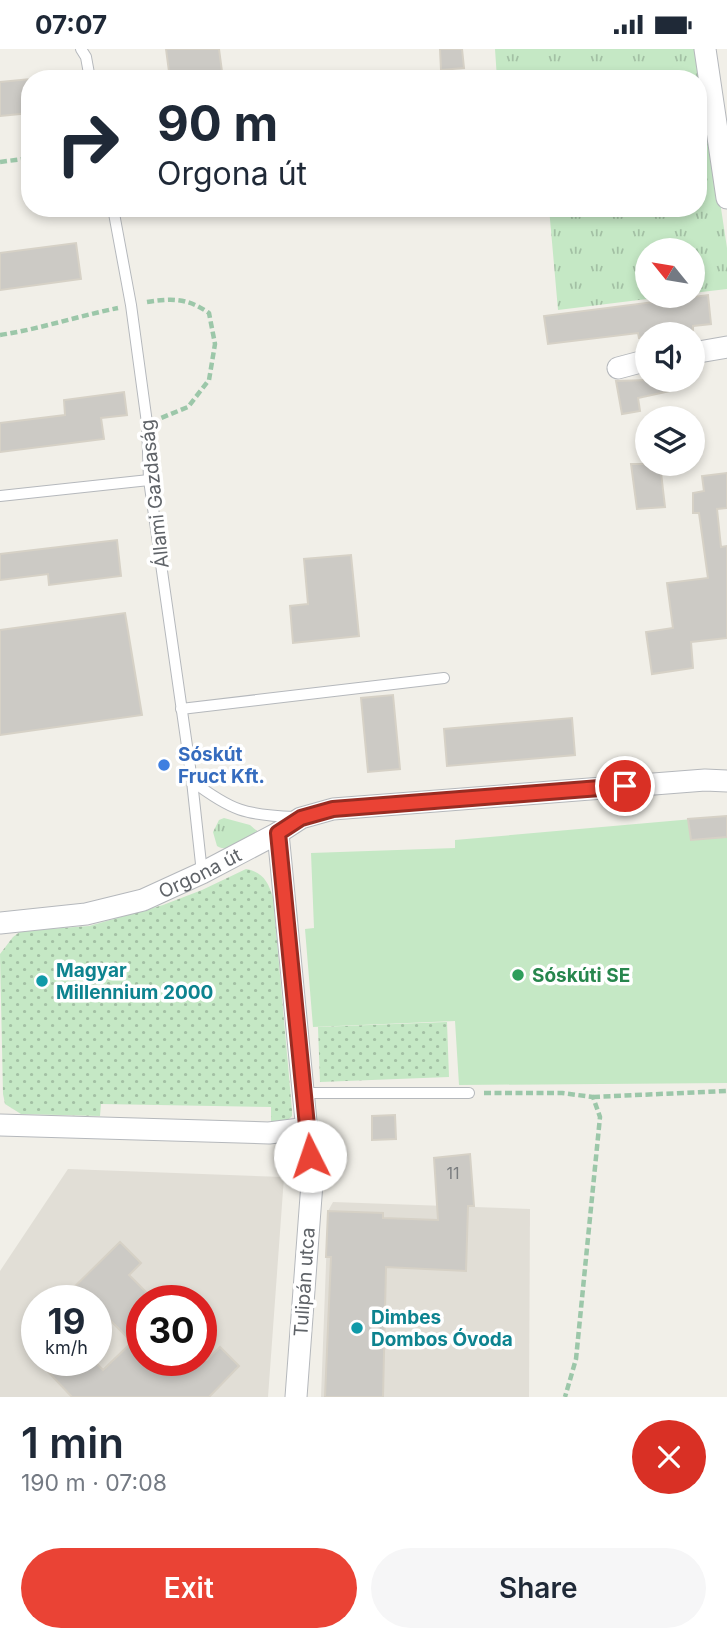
<!DOCTYPE html>
<meta charset="utf-8">
<style>
:root{--surface:#fff;--page:#f6f6f7;--text:#1f2937;--muted:#747a83;--accent:#ea4335}
body{margin:0;font-family:Inter,sans-serif;background:var(--page);color:var(--text);height:100vh;display:flex;flex-direction:column;font-size:26px;white-space:nowrap}
*{box-sizing:border-box;margin:0}
p{font-size:23px;color:var(--muted)}
.icon{flex:none;width:38px;height:38px;fill:none;stroke:currentColor;stroke-width:2;stroke-linecap:round;stroke-linejoin:round}
.map{position:relative;height:1348px;overflow:hidden}
.side{display:flex;flex-direction:column;background:var(--surface);flex:1}
.side>*{flex:none}
.top-card{position:absolute;left:21px;top:21px;width:686px;height:147px;border-radius:28px;box-shadow:0 4px 10px #0003;background:#fff;color:var(--text);overflow:hidden}
.needle{width:46px;rotate:300deg}
.controls{position:absolute;left:635px;top:189px;display:grid;gap:14px}
.controls a{display:grid;place-items:center;width:70px;height:70px;border-radius:50%;background:var(--surface);box-shadow:0 4px 10px #0003;font-size:35px}
.speed{position:absolute;left:21px;top:1236px;display:flex;gap:14px;font-size:35px;font-weight:700;text-align:center}
.speed>*{display:grid;place-content:center;width:91px;height:91px;border-radius:50%;background:var(--surface);box-shadow:0 4px 10px #0003;line-height:1}
.speed small{font-size:18px;font-weight:400}
.speed .limit{border:10px solid #d22;background:#fff;color:#111}
.pin{position:absolute;display:grid;place-items:center;width:60px;height:60px;color:#fff;margin:-30px;border:4px solid #fff;border-radius:50%;box-shadow:0 2px 7px #0007}
.me{position:absolute;width:77px;margin:-38px;rotate:356deg;stroke-linejoin:round;filter:drop-shadow(0 0 5px #0008)}
.turn{display:flex;align-items:center;gap:24px;height:147px;padding:0 21px;font-size:32px}
.turn .icon{width:91px;height:91px;stroke-width:2.5}
.turn b{display:block;font-size:49px;line-height:60px}
.round{display:grid;place-items:center;flex:none;width:74px;height:74px;border-radius:37px;background:var(--page)}
.summary{display:flex;align-items:center;justify-content:space-between;height:119px;padding:0 21px}
h1{font-size:42px;font-weight:600;line-height:52px}
.primary-button{display:flex;gap:14px;margin-top:auto;padding:14px 21px}
.primary-button a{flex:1;height:80px;border-radius:42px;background:var(--accent);color:#fff;font-size:28px;font-weight:600;line-height:80px;text-align:center}
.primary-button a+a{background:var(--page);color:var(--text)}
.status{display:flex;justify-content:space-between;align-items:center;height:49px;padding:0 35px;background:var(--surface);direction:ltr}
.status svg{height:19px;fill:currentColor}
.map>svg:first-child{display:block}
</style>
<div class="status"><b>07:07</b><svg viewBox="0 0 49 12"><path d="M0 12V9h3v3zM5 12V6h3v6zM10 12V3h3v9zM15 12V0h3v12zM26 1h20v11H26zM47 4h2v5h-2z"/></svg></div>
<div class="map">
<svg width="727" height="1348" viewBox="0 0 727 1348">
<defs>
<pattern id="grass-tufts" width="24" height="20" patternUnits="userSpaceOnUse" patternTransform="scale(1.75)"><rect width="24" height="20" fill="#c5e8c5"/><path d="M3 7l-1-3M5 7V3M7 7l1-3M15 17l-1-3M17 17v-4M19 17l1-3" fill="none" stroke="#a3c0a4"/></pattern>
<pattern id="park-dots" width="8" height="8" patternUnits="userSpaceOnUse" patternTransform="scale(1.75)"><rect width="8" height="8" fill="#c5e8c5"/><path d="M2 2h.1M6 6h.1" fill="none" stroke="#a3c0a4" stroke-width="1.8" stroke-linecap="round"/></pattern>
</defs>
<rect width="100%" height="100%" fill="#f1efe8"/>
<g fill="#e1ded6" fill-rule="evenodd">
<path d="M 68,1120 L 284,1128 L 268,1348 L 0,1348 L 0,1222 ZM 37,1251 L 96,1251 L 96,1311 L 37,1311 ZM 142,1251 L 201,1251 L 201,1311 L 142,1311 Z"/>
<path d="M 333,1153 L 530,1160 L 529,1348 L 321,1348 L 328,1162 Z"/>
</g>
<g fill="url(#grass-tufts)">
<path d="M 495,0 L 697,0 L 727,199 L 727,240 L 693,244 L 693,201 L 648,201 L 648,247 L 671,247 L 558,261 L 549,159 L 698,159 L 698,30 L 497,30 Z"/>
<path d="M 224,769 L 250,776 L 257,782 L 256,785 C 244,792 231,805 217,797 L 213,783 L 219,771 Z"/>
</g>
<g fill="url(#park-dots)">
<path d="M 246,820 C 263,823 268,833 273,848 L 292,1061 L 292,1067 L 287,1072 L 271,1074 L 271,1058 L 101,1055 L 100,1067 L 21,1065 L 5,1055 L 3,1045 L 0,905 L 13,888 L 21,882 L 89,877 L 163,856 L 202,841 Z"/>
<path d="M 447,973 L 449,1028 L 320,1033 L 318,978 Z"/>
</g>
<path fill="#c5e8c5" d="M 727,767 L 727,1034 L 459,1036 L 455,972 L 313,978 L 305,880 L 314,879 L 311,804 L 455,799 L 455,791 Z"/>
<g fill="#cccac5" stroke="#d6d1c6" stroke-width="2">
<path d="M 166,0 L 219,0 L 223,30 L 170,30 Z"/>
<path d="M 440,0 L 462,0 L 464,19 L 441,21 Z"/>
<path d="M 30,30 L 30,64 L 0,67 L 0,33 Z"/>
<path d="M 76,194 L 81,230 L 0,241 L 0,204 Z"/>
<path d="M 708,246 L 711,275 L 693,277 L 693,281 L 687,282 L 687,285 L 648,285 L 648,287 L 639,289 L 638,284 L 548,295 L 544,267 Z"/>
<path d="M 648,331 L 683,331 L 684,339 L 638,349 L 640,362 L 622,365 L 616,332 Z"/>
<path d="M 124,343 L 127,366 L 101,369 L 104,390 L 0,403 L 0,374 L 65,366 L 64,351 Z"/>
<path d="M 631,415 L 660,415 L 665,458 L 637,460 Z"/>
<path d="M 727,424 L 727,459 L 717,460 L 721,498 L 727,497 L 727,589 L 691,593 L 693,619 L 652,625 L 646,583 L 673,579 L 667,534 L 708,529 L 699,464 L 693,464 L 693,444 L 704,442 L 702,427 Z"/>
<path d="M 117,491 L 121,527 L 49,536 L 48,525 L 0,531 L 0,505 Z"/>
<path d="M 351,506 L 359,587 L 293,594 L 290,557 L 308,555 L 304,510 Z"/>
<path d="M 125,564 L 142,666 L 0,686 L 0,581 Z"/>
<path d="M 393,646 L 400,720 L 368,723 L 361,649 Z"/>
<path d="M 572,669 L 575,706 L 447,717 L 444,680 Z"/>
<path d="M 727,767 L 727,788 L 691,791 L 688,770 Z"/>
<path d="M 395,1066 L 396,1090 L 372,1091 L 372,1067 Z"/>
<path d="M 470,1105 L 474,1157 L 468,1157 L 466,1222 L 386,1218 L 383,1348 L 325,1348 L 331,1208 L 326,1208 L 328,1162 L 383,1164 L 383,1169 L 438,1171 L 434,1109 Z"/>
<path d="M 120,1193 L 141,1214 L 129,1226 L 154,1251 L 142,1251 L 142,1311 L 207,1311 L 220,1298 L 239,1317 L 209,1348 L 72,1348 L 37,1311 L 93,1311 L 103,1321 L 132,1293 L 96,1257 L 96,1251 L 61,1251 Z"/>
</g>
<g fill="none" stroke-linecap="round" stroke-linejoin="round">
<g stroke="#b5b8bc" stroke-width="12">
<g id="lane">
<path d="M 81,0 L 86,8 L 90,30"/>
<path d="M 113,159 L 131,256 L 147,374 L 149,431 L 192,732 L 202,824"/>
<path d="M 0,447 L 149,431"/>
<path d="M 181,660 L 444,629"/>
<path d="M 192,732 C 232,762 245,766 295,768"/>
<path d="M 304,1044 L 469,1044"/>
</g>
</g>
<g stroke="#b5b8bc" stroke-width="23">
<g id="street">
<path d="M 705,0 L 727,149"/>
<path d="M 693,304 L 727,298"/>
<path d="M 618,319 L 648,311"/>
<path d="M 278,784 L 312,1134 L 296,1348"/>
<path id="s1" d="M 0,874 L 86,865 L 143,851 L 202,824 L 278,784 L 301,769 L 333,760 L 705,731 L 727,732"/>
<path d="M 0,1076 L 269,1084 L 308,1079"/>
</g>
</g>
<g stroke="#9cc7a9" stroke-width="4.5" stroke-dasharray="7 3.5" stroke-linecap="butt">
<path d="M 0,113 L 30,109"/>
<path d="M 147,253 C 173,249 187,249 209,264 L 215,295 L 209,331 L 188,358 L 161,369"/>
<path d="M 0,286 C 40,280 78,267 118,259"/>
<path d="M 484,1044 L 562,1044 L 593,1048 L 600,1068 L 576,1310 L 565,1348"/>
<path d="M 593,1048 L 727,1042"/>
</g>
<use href="#lane" stroke="#fff" stroke-width="10"/>
<use href="#street" stroke="#fff" stroke-width="21"/>
</g>
<g fill="none" stroke-linecap="round" stroke-linejoin="round">
<g stroke="#982c22" stroke-width="18">
<path id="route" d="M 310,1107 L 278,784 L 301,769 L 333,760 L 625,737"/>
</g>
<use href="#route" stroke="#ea4335" stroke-width="12"/>
</g>
<circle fill="#3f7fe0" stroke="#fff" stroke-width="2.5" cx="164" cy="716" r="7"/>
<circle fill="#2e9e5b" stroke="#fff" stroke-width="2.5" cx="518" cy="926" r="7"/>
<g fill="#0f9aa8" stroke="#fff" stroke-width="2.5">
<circle cx="42" cy="932" r="7"/>
<circle cx="357" cy="1279" r="7"/>
</g>
<g text-anchor="middle" stroke-width="7" stroke-linejoin="round" paint-order="stroke">
<g font-size="16" fill="#7a7d7f">
<text x="453" y="1130">11</text>
</g>
<g font-size="19" fill="#5f6368" stroke="#fff">
<text transform="translate(154 445) rotate(-96)" y="7">Állami Gazdaság</text>
<text dy="7" stroke="none"><textPath href="#s1" startOffset="208">Orgona út</textPath></text>
<text transform="translate(304 1233) rotate(-86)" y="7">Tulipán utca</text>
</g>
<g font-size="19" font-weight="bold" fill="#366cbe" stroke="#fff" text-anchor="start">
<text x="178" y="712">Sóskút<tspan x="178" dy="22">Fruct Kft.</tspan></text>
</g>
<g font-size="19" font-weight="bold" fill="#0d838f" stroke="#fff" text-anchor="start">
<text x="56" y="928">Magyar<tspan x="56" dy="22">Millennium 2000</tspan></text>
<text x="371" y="1275">Dimbes<tspan x="371" dy="22">Dombos Óvoda</tspan></text>
</g>
<g font-size="19" font-weight="bold" fill="#27864d" stroke="#fff" text-anchor="start">
<text x="532" y="933">Sóskúti SE</text>
</g>
</g>
</svg>
<div class="controls">
<a><svg class="needle" viewBox="-14 -14 28 28"><path d="M0-13l5 13h-10z" fill="#e53935"/><path d="M0 13l5-13h-10z" fill="#747a83"/></svg></a>
<a><svg class="icon" aria-label="sound" viewBox="0 0 24 24"><path d="M4 9h4l5-4v14l-5-4H4zM17 9q2 3 0 6"/></svg></a>
<a><svg class="icon" aria-label="layers" viewBox="0 0 24 24"><path d="M12 4l9 5-9 5-9-5zM3 14l9 5 9-5"/></svg></a>
</div>
<div class="speed"><div>19<small>km/h</small></div><div class="limit">30</div></div>
<div class="pin" style="left:625px;top:737px;background:#d93025"><svg class="icon" aria-label="arrive" viewBox="0 0 24 24"><path d="M6 21V4h12l-3 4 3 4H6"/></svg></div>
<svg class="me" style="left:310px;top:1107px" viewBox="-20 -20 40 40"><circle r="19" fill="#fff"/><path d="M0-13L10 11 0 6-10 11z" fill="#ea4335"/></svg>
<div class="top-card">
<div class="turn"><svg class="icon" aria-label="right" viewBox="0 0 24 24"><path d="M7 20v-9h11M14 6l5 5-5 5"/></svg><div><b>90 m</b>Orgona út</div></div>
</div>
</div>
<section class="side">
<div class="summary"><div><h1>1 min</h1><p>190 m · 07:08</p></div><a class="round" style="background:#d93025;color:#fff"><svg class="icon" aria-label="close" viewBox="0 0 24 24"><path d="M6 6l12 12M18 6L6 18"/></svg></a></div>
<div class="primary-button"><a>Exit</a><a>Share</a></div>
</section>
